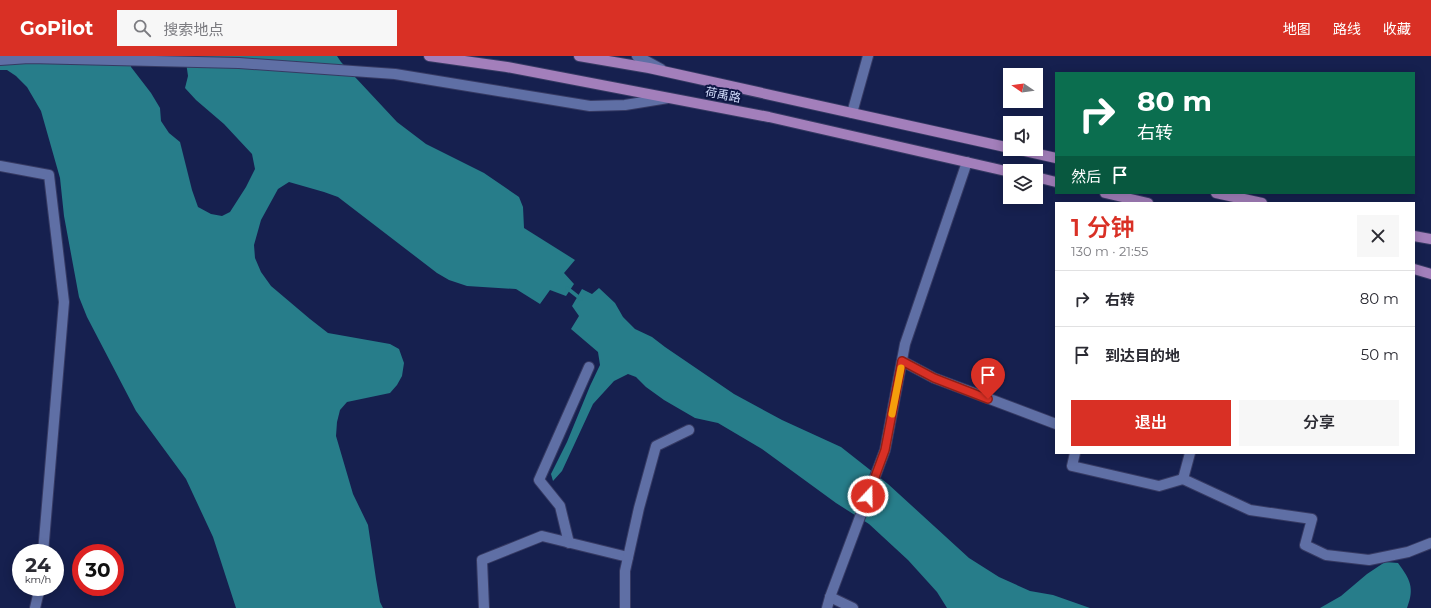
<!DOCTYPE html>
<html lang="zh">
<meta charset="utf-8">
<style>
:root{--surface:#fff;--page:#f7f7f7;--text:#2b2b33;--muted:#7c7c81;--line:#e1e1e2;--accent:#d93025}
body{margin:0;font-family:Montserrat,"Noto Sans SC",sans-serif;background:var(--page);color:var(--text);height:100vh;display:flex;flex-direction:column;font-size:15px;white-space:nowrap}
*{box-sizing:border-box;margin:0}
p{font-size:13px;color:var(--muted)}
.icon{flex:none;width:22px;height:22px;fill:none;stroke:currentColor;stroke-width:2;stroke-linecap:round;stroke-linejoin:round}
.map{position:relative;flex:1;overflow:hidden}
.drawer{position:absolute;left:1055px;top:146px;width:360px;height:252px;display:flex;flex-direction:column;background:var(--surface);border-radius:0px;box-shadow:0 2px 10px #0003}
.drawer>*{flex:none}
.guide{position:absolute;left:1055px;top:16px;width:360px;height:122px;border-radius:0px;box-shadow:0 2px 10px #0003;background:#0b6e4f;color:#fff;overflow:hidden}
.needle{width:26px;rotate:283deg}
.tools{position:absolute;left:1003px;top:12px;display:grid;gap:8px}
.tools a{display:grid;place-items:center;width:40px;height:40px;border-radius:0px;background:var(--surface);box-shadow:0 2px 10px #0003;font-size:20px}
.speed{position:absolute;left:12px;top:488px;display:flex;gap:8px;font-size:20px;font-weight:700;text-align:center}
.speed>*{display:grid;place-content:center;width:52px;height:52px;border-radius:50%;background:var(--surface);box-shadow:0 2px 10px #0003;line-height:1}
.speed small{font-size:10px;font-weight:400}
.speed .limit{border:6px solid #d22;background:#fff;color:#111}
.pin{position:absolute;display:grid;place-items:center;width:34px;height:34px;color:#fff;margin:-41px -17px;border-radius:50% 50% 50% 0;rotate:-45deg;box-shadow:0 0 4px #0007}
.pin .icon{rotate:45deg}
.me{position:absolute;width:44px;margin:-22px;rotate:21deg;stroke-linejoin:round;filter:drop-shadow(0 0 3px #0008)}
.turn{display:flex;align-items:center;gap:14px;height:84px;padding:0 16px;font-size:18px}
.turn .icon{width:52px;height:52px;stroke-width:2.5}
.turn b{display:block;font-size:28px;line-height:34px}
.then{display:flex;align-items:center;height:38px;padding:0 16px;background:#0003;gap:8px;font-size:15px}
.round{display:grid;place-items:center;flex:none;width:42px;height:42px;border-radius:0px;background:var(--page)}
.head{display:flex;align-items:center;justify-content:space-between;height:68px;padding:0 16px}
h1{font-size:24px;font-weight:600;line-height:30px;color:var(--accent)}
.primary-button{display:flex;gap:8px;margin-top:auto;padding:8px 16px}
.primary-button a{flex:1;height:46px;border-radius:0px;background:var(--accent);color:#fff;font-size:16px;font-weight:600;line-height:46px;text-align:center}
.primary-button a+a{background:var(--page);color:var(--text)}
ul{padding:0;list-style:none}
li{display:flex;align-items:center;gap:12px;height:56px;padding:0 16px;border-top:1px solid var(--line)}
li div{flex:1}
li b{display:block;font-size:15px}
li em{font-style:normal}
header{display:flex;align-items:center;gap:24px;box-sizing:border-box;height:56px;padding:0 20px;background:var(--accent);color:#fff}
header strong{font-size:19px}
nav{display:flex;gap:22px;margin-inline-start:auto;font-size:14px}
.search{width:280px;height:36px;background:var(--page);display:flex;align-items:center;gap:10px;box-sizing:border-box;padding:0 14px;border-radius:0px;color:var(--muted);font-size:15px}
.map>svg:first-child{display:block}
</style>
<header>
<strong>GoPilot</strong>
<div class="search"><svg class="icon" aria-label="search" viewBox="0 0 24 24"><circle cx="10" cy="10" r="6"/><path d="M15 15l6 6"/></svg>搜索地点</div>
<nav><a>地图</a><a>路线</a><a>收藏</a></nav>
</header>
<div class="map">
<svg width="1431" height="552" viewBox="0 0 1431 552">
<rect width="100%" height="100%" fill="#16204f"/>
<g fill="#277d8a">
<path d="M 0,0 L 130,1 L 131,11 L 151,37 L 160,52 L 161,65 L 169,77 L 180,86 L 192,134 L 198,151 L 211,158 L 222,160 L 230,156 L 246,131 L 255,113 L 252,98 L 224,68 L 196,44 L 185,32 L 188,20 L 186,6 L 177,0 L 337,0 L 341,6 L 397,66 L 426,88 L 484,117 L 519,141 L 523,151 L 524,172 L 575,204 L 564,217 L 574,228 L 566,240 L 550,234 L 540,248 L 516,233 L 467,230 L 449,224 L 437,217 L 338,141 L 324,136 L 289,126 L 278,133 L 261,164 L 254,189 L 255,202 L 261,216 L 271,230 L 310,263 L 328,277 L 390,288 L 399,293 L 404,307 L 402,320 L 397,329 L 390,337 L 347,346 L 340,354 L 337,366 L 336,380 L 353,438 L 368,469 L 376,523 L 380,546 L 383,552 L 236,552 L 213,481 L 186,423 L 136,355 L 87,261 L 79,241 L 64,160 L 60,122 L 41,55 L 27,31 L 16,20 L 7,14 L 0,14 Z"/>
<path d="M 599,232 L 615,247 L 623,261 L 635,273 L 652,281 L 665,291 L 734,338 L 782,364 L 841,391 L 888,428 L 969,502 L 999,521 L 1030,535 L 1053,539 L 1090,552 L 947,552 L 937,536 L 908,504 L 869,468 L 836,447 L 762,393 L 718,367 L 695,362 L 664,344 L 646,331 L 636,321 L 628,318 L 614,325 L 593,348 L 562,415 L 553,425 L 551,418 L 567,386 L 590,330 L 600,309 L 598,296 L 571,273 L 579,260 L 572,250 L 582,233 L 592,238 Z"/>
<path d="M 1385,506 L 1398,507 C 1410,523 1415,532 1407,552 L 1320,552 L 1341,540 L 1367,518 Z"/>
</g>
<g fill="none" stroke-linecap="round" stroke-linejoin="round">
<path stroke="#277d8a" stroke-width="3.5" d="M 567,232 L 581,243"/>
<g stroke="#363a63" stroke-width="12">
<g id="minor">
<path d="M 637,0 L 661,13"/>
<path d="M 0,4 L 29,2 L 239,7 L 395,18 L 590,50 L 625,49 L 668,42"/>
<path d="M 852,57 L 868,0"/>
<path d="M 0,110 L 49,119 L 64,246 L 43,497"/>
<path d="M 902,305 L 934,322 L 1056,368"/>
<path d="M 1075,397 L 1072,410 L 1159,430 L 1183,423 L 1250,454 L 1312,463 L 1305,489 L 1326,499 L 1369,504 L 1408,496 L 1431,487"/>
<path d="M 1183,423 L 1190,397"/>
<path d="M 569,487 L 560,450 L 539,424 L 589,311"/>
<path d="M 830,541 L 853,552"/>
<path d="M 35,552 L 40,531"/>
<path d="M 484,552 L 482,504 L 542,480 L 628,501"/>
<path d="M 625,552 L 625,515 L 639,452 L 656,390 L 689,374"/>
<path d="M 827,552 L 830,541 L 885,394 L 905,288 L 967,106"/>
</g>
</g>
<g stroke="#363a63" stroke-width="12">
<g id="major">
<path d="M 429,0 L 507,11 L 769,61 L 1010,116"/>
<path d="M 579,0 L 649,12 L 1010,92"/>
<path d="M 1015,93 L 1056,102"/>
<path d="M 1036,121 L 1056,126"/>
<path d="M 1105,137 L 1148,147"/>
<path d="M 1216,137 L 1262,147"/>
<path d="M 1414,180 L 1431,183"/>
<path d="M 1414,213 L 1431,218"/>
</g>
</g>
<use href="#minor" stroke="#5f6fa5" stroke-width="10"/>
<use href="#major" stroke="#a37fbb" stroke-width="10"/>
</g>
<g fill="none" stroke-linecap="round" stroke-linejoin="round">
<g stroke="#8d1f18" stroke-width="10">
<path id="route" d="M 868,440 L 885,394 L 902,305 L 934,322 L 988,343"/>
</g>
<use href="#route" stroke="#d93025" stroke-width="7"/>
<path stroke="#f59e0b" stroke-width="7" d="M 892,358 L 901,312"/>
</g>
<g text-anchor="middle" stroke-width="4" stroke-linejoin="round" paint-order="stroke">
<g font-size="12" fill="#d3ddfc" stroke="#0e1644">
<text transform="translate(723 39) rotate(11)" y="4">荷禹路</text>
</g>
</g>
</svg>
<div class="tools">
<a><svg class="needle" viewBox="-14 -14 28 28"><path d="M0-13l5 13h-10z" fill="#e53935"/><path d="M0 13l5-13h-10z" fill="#7c7c81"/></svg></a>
<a><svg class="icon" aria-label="sound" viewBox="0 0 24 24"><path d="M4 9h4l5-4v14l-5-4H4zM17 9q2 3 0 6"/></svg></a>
<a><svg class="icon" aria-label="layers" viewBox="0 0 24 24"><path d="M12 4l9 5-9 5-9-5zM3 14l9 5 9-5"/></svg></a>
</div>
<div class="speed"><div>24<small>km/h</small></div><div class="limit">30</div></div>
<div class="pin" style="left:988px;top:343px;background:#d93025"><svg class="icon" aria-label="arrive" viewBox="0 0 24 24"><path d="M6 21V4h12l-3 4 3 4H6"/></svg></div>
<svg class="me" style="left:868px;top:440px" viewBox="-20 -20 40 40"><circle r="17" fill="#d93025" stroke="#fff" stroke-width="3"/><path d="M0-11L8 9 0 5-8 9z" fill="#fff"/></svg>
<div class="guide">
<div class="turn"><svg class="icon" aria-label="right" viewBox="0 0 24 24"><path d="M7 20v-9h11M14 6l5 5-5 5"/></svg><div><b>80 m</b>右转</div></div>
<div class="then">然后<svg class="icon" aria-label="arrive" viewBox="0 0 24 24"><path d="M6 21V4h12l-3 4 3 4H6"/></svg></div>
</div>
<section class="drawer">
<div class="head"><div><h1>1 分钟</h1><p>130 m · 21:55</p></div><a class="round"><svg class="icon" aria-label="close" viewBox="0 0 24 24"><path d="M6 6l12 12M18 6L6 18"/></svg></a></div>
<ul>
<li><svg class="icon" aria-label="right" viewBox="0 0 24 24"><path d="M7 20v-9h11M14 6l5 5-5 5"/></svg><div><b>右转</b></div><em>80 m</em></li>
<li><svg class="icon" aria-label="arrive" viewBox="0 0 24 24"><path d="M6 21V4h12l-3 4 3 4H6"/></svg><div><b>到达目的地</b></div><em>50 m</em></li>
</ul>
<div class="primary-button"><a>退出</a><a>分享</a></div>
</section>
</div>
